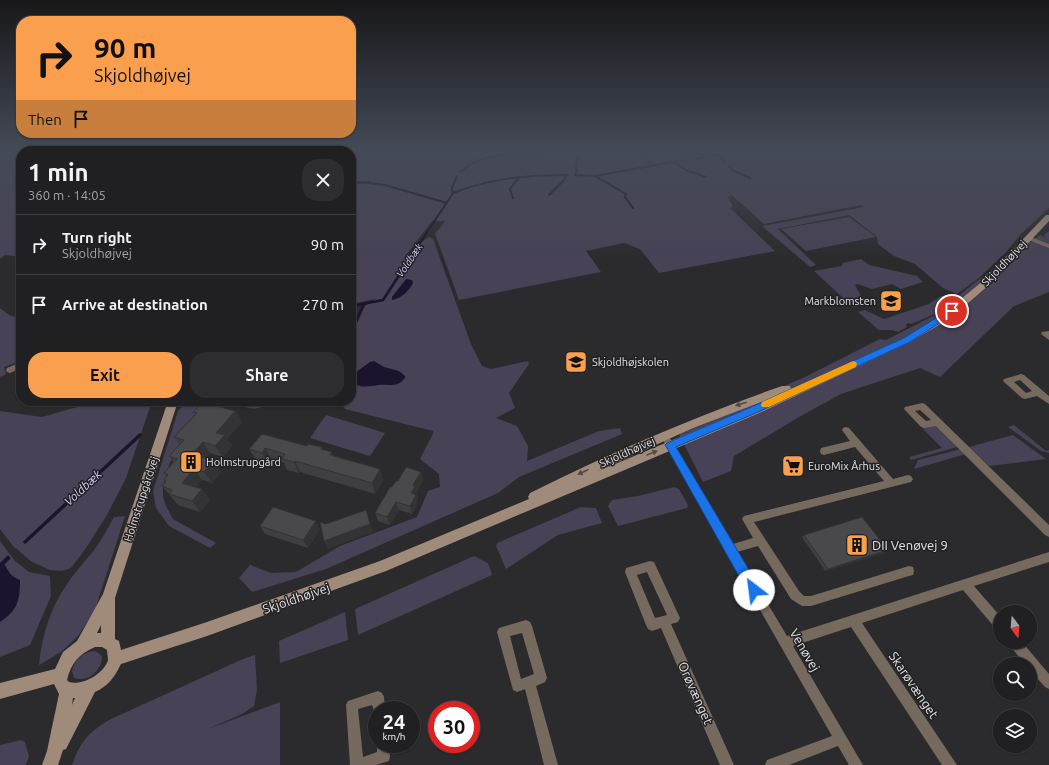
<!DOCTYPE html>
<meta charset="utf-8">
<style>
:root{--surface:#202022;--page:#2d2d2f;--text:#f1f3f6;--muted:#a2a3a5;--line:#3d3e40;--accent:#fa9f4e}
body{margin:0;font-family:Ubuntu,sans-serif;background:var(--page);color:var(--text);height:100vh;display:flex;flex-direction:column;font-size:15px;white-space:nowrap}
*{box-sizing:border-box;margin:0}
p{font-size:13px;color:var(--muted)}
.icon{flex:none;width:22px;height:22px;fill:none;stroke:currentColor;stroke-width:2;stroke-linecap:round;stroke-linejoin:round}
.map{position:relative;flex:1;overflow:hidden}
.panel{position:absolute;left:16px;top:146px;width:340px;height:260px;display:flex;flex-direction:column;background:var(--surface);border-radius:16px;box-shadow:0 1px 3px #0004,0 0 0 1px var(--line)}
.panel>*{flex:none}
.guide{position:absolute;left:16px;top:16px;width:340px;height:122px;border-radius:16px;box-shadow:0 1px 3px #0004,0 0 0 1px var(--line);background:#fa9f4e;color:#111;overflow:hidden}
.needle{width:26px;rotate:164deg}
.tools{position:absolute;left:993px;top:605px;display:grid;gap:8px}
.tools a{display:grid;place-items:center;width:44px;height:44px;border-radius:50%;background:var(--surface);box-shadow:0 1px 3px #0004,0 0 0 1px var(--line);font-size:20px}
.speed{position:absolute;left:368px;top:701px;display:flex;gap:8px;font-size:20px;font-weight:700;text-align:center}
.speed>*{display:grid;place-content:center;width:52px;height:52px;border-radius:50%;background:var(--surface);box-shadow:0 1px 3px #0004,0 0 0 1px var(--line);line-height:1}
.speed small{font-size:10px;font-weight:400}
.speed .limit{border:6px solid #d22;background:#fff;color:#111}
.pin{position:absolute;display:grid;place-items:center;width:34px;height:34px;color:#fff;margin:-17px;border:2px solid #fff;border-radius:50%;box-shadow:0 1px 4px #0007}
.me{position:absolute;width:44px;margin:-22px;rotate:330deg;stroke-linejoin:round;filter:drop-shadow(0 0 3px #0008)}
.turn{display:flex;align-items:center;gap:14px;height:84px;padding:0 12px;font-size:18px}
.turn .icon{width:52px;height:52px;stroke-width:2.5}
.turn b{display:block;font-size:28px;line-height:34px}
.then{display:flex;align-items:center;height:38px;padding:0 12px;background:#0003;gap:8px;font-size:15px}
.round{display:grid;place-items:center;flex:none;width:42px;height:42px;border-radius:16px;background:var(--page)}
.overview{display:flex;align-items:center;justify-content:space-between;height:68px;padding:0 12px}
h1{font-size:24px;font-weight:700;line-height:30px}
.action{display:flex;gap:8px;margin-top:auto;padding:8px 12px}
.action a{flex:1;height:46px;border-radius:16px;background:var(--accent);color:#111;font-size:16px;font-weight:700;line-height:46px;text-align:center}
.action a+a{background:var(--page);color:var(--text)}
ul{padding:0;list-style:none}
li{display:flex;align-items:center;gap:12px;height:60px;padding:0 12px;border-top:1px solid var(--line)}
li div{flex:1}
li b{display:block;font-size:15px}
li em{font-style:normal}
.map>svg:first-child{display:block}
</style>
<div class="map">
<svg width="1049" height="765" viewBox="0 0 1049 765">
<rect width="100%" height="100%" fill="#2b2b2d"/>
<g fill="#474255">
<path d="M 0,151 L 21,151 L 21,257 L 5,255 L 0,259 Z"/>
<path d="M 351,151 L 1049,151 L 1049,208 L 1020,235 L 1006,252 L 979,278 L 957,294 L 943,288 L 915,264 L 894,256 L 878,244 L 877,237 L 849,215 L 778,229 L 816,265 L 810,267 L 762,226 L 864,207 L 861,205 L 764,224 L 724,188 L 732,196 L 728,197 L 733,207 L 730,208 L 775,251 L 659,273 L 640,249 L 624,243 L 586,251 L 601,272 L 459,300 L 435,234 L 445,221 L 432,221 L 404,258 C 416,251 419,242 429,237 L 433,239 L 471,344 L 482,366 L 491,369 L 528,361 L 529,364 L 509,393 L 515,408 L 496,418 L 517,426 L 528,446 L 527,461 L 599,431 L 620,428 L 622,434 L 519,477 L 498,493 L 326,569 L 252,592 L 239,578 L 250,565 L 271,573 L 296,572 L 340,546 L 417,517 L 428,491 L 440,487 L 439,474 L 420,459 L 433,434 L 433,431 L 345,409 L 339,401 L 351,401 L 351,337 L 365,306 L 376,299 L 351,304 Z"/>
<path d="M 849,217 L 876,237 L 806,251 L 781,229 Z"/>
<path d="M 1049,231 L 1049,292 L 1014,306 L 940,377 L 920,368 L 841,394 L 799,417 L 734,456 L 731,471 L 703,482 L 678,432 L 805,377 L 880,339 L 886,340 L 935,315 L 973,284 L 1040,235 L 1046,238 L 1044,235 Z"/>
<path d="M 861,259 L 869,265 L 917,276 L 923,282 L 901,289 L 892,284 L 872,289 L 858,284 L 855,285 L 861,296 L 852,300 L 857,306 L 853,307 L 814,271 L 842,266 L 843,263 Z"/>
<path d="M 948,295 L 954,298 L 935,314 L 911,324 L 908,323 L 906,325 L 907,327 L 898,332 L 892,330 L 879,330 L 858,312 L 865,310 L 884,319 L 929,304 L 941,296 Z"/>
<path d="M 0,308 L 9,315 L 21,319 L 21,361 L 4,367 L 6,374 L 0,377 Z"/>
<path d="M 98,401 L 152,401 L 126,478 L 107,515 L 86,548 L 71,568 L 62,571 L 50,570 L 32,562 L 13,546 L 0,529 L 0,411 L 42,417 Z"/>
<path d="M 188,401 L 256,401 L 261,407 C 253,411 241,406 234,402 L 212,407 L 179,444 L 169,465 L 163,486 L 163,497 L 166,506 L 173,519 L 216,543 L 210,548 L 169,526 L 156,508 L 153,491 L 178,411 Z"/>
<path d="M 326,415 L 385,433 L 370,456 L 310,438 Z"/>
<path d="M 936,425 L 957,447 L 911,460 L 909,457 L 942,448 L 922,428 Z"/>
<path d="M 1014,425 L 1046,451 L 1049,450 L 1049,453 L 1041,451 L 1008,427 Z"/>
<path d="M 1013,435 L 1046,459 L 989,466 L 969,447 Z"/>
<path d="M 961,449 L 966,454 L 914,469 L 918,460 Z"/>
<path d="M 674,487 L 679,489 L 688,505 L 687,508 L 618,526 L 608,506 L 612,500 L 638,496 Z"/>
<path d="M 581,507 L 596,508 L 602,523 L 558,535 L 506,569 L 496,546 L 497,543 Z"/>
<path d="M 125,516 L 95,610 L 78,636 L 61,652 L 39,665 C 42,633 52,603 72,577 C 79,567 88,558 95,549 C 102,539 108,528 114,517 Z"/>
<path d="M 0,541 L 15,561 L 29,572 L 50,576 L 51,596 L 30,645 L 0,657 Z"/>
<path d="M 474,556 L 488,563 L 492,575 L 358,635 L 355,609 Z"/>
<path d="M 345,612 L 348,640 L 280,663 L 279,641 Z"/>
<path d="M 93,651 L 97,652 L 102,656 C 102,670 88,683 74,678 L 72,671 C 74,660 82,653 93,651 Z"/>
<path d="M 255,655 L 257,690 L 254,706 L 242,714 L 208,729 L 280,702 L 280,765 L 72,765 C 81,740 89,732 111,719 L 243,659 Z"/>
<path d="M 21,740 L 25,742 L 29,756 L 26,765 L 0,765 L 0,745 Z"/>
</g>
<g fill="#1c132e">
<path d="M 406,279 L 412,280 L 413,283 C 409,291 402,298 392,300 L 392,297 Z"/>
<path d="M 374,361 L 384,367 L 399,371 L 405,376 L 405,378 C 397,388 389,384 379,385 C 368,386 352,391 352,375 L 370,362 Z"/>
<path d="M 0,563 L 5,565 C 9,573 12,577 20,580 C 20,600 18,610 0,622 Z"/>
</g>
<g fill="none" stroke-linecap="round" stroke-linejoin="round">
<g stroke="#1c132e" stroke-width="2">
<path d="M 685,151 L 710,156 L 737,151"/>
<path d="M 719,155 L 725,162"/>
<path d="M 696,158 L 706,157"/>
<path d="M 645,159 L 655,165"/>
<path d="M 674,162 L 686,170 L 706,177"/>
<path d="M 729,166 L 732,170 L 750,178"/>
<path d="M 460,172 C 485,149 522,156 554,151"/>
<path d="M 575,175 L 595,176 L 685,160"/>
<path d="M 576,175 L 577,157 L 587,151"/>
<path d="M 595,176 L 626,194 L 625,197 L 633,208"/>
<path d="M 351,181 L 385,185 L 447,203"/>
<path d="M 351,184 L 369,182"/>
<path d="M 453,193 C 491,178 528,175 568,175"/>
<path d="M 549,195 L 564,180 L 566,175"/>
<path d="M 513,198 L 510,189 L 519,177"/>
<path d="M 412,255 L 453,193 L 452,188 L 457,176"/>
</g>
<g stroke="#1c132e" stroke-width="2.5">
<path d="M 352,306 L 383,300 L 413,254"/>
<path d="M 351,332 L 364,304"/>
</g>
<path stroke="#1c132e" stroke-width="3.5" d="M 25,542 L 140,435"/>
<path stroke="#1c132e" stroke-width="4.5" d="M 2,564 L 8,558"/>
<g fill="#76695e" fill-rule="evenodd">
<path d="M 1028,236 L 1049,244 L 1049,248 L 1026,239 L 1025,238 Z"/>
<path d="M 1049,331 L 1049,340 L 1041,334 L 1042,332 Z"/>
<path d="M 21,362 L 21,368 L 10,373 L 7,372 L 6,370 L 7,368 Z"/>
<path d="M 1021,374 L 1024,375 L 1049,396 L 1049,404 L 1037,396 L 1025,399 L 1022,398 L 1003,381 L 1004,379 ZM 1020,380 L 1032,391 L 1026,393 L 1014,382 Z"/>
<path d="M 922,403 L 925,404 L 1049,525 L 1049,537 L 1045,535 L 936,426 L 924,428 L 921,427 L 904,409 L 905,407 ZM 920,410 L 931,420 L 926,421 L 915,411 Z"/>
<path d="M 846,427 L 849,428 L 893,479 L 908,475 L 911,476 L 913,479 L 911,482 L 754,522 L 799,591 L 804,596 L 811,596 L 909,566 L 913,567 L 914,571 L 913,575 L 909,576 L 811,606 L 802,606 L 791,599 L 758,546 L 737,552 L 787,636 L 1049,552 L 1049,562 L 974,586 L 1000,616 L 1000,631 L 996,629 L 963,590 L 862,623 L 957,765 L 942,765 L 851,627 L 793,646 L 863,765 L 849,765 L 838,746 L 789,765 L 765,765 L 767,760 L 832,736 L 660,435 L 661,433 L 664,432 L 667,433 L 733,544 L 753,538 L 742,519 L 744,516 L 884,481 L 855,447 L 824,455 L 821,454 L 820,451 L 821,448 L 850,441 L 842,430 L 843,428 Z"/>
<path d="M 650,561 L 654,562 L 680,618 L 678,622 L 671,624 L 734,765 L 720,765 L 661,628 L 652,631 L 648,629 L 646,625 L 625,572 L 626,568 ZM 647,572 L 667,615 L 655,618 L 637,575 Z"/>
<path d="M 526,620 L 530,622 L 532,626 L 547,678 L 545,682 L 536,686 L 558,765 L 544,765 L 525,689 L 517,692 L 513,690 L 497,632 L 499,628 ZM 522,633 L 534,674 L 521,679 L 510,636 Z"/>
<path d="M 1008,642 L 1022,642 L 1049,674 L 1049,689 L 1045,687 L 1030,670 L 1030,664 L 1025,664 L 1010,646 Z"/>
<path d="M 378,691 L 382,693 L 384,697 L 385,710 L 377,710 L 377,715 L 375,714 L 372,705 L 358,709 L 363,757 L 377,752 L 377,743 L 389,744 L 390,756 L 389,761 L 376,765 L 350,765 L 346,705 L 348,701 Z"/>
</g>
<path fill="#a08b7b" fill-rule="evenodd" d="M 1046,215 L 1049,215 L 1049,221 L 990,284 L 967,304 L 944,322 L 910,342 L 757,414 L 386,571 L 207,636 L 121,664 C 114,678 108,686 95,692 L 66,749 L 63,750 L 58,765 L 42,765 L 47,751 L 59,694 L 54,684 L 0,699 L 0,683 L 55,669 L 63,652 L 77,641 L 103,594 L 168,401 L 178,401 L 115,598 L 115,639 L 119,641 L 121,650 L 207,622 L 380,561 L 529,499 L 528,497 L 530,493 C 612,452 696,416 782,386 L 790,386 L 791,389 L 904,338 L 938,318 L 984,280 ZM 772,398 L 749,408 L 596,472 L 693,428 ZM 101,625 L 101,633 L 97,633 ZM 95,647 L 102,647 L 107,650 C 107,653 108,657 108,660 C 104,674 82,686 69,682 L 67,680 C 71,663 79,654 95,647 ZM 73,698 L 75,698 L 72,705 Z"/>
</g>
<g fill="#3f3e40">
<path d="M 235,411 L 242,422 L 227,439 L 232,446 L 223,457 L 210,453 L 206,459 L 221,472 L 212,483 L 202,480 L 196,487 L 210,500 L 200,512 L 178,505 L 162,486 L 165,482 L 164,480 L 166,477 L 164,473 L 173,462 L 169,456 L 179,445 L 174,437 L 195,414 L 193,412 Z"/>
<path d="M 307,446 L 323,449 L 334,456 L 380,469 L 383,480 L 375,494 L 300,472 L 299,473 L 287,470 L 284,463 L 272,460 L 268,464 L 256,460 L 249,449 Z"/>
<path d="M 421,472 L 423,480 L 417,491 L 417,495 L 418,503 L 412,514 L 399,510 L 390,525 L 378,521 L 375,513 L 392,487 L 398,481 Z"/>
<path d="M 260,526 L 320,529 L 308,548 L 265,534 Z"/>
<path d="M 804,535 L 885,553 L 825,571 L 802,537 Z"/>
</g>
<g fill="#333234">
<path d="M 235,411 L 242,422 L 227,439 L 232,446 L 223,457 L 215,446 L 216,433 Z"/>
<path d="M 203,442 L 210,453 L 200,465 L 192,454 Z"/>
<path d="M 265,448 L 272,460 L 268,464 L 262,453 Z"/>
<path d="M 214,461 L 221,472 L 212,483 L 204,472 Z"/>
<path d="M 295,461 L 300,472 L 299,473 L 294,462 Z"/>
<path d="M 194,469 L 202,480 L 191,494 L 182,483 Z"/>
<path d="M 380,469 L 383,480 L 375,494 L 372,483 Z"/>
<path d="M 421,472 L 423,480 L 417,491 L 417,495 L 418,503 L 412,514 L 410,506 L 411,493 L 413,485 Z"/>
<path d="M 202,489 L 210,500 L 200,512 L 192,501 Z"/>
<path d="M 396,502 L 399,510 L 390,525 L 387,517 Z"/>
<path d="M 366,510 L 373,532 L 328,549 L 324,541 Z"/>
<path d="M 316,521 L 320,529 L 308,548 L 303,540 Z"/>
<path d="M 888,550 L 885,553 L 825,571 L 828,569 Z"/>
</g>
<g fill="#49484b" stroke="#333234">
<path d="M 203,402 L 235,411 L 216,433 L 225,435 L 215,446 L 203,442 L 192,454 L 214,461 L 204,472 L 194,469 L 182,483 L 202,489 L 192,501 L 169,494 L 172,490 L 162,486 L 166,481 L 164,480 L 168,475 L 164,473 L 177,459 L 169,456 L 184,440 L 174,437 L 197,413 L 193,412 Z"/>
<path d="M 262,434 L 307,446 L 308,444 L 322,447 L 321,449 L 332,452 L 330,455 L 380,469 L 372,483 L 295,461 L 294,462 L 282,459 L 285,454 L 265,448 L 262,453 L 249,449 Z"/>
<path d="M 406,467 L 421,472 L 413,485 L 415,486 L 411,493 L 416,495 L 410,506 L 396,502 L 387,517 L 375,513 L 390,487 L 392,487 L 396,481 L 398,481 Z"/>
<path d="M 273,507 L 316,521 L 303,540 L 260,526 Z"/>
<path d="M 366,510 L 370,524 L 324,541 L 320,522 L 326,524 Z"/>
<path d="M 862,517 L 888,550 L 828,569 L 804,535 Z"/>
</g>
<defs><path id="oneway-solid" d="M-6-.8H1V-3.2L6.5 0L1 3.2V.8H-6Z"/></defs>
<g fill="#544b46">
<use href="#oneway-solid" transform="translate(741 404) rotate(162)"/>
<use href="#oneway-solid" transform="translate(652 453) rotate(-23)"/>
<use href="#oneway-solid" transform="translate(583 472) rotate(155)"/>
</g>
<linearGradient id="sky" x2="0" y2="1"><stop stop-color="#181819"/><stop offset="0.58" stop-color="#444a57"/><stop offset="1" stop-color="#444a57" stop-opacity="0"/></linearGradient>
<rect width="1049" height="259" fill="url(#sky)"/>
<path fill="#1a73e8" stroke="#114b97" d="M 952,308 L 957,311 L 955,313 L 910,342 L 756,413 L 676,447 L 758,585 L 760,590 L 758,594 L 754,595 L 749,594 L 667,448 L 665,445 L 667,443 L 749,408 L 904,338 Z"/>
<path fill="#f59e0b" d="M 853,361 L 856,362 L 857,364 L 856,367 L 769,407 L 762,407 L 761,405 L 762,402 Z"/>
<defs>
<g id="school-square" transform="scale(1.15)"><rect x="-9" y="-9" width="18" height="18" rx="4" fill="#fa9f4e" stroke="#212123"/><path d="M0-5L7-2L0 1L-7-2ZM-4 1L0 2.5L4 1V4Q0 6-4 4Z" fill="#111"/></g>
<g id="building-square" transform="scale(1.15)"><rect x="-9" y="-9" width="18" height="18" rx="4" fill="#fa9f4e" stroke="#212123"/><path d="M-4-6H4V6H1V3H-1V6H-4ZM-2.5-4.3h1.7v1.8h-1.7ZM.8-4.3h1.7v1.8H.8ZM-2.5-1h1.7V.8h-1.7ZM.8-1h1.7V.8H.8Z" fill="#111"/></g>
<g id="supermarket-square" transform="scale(1.15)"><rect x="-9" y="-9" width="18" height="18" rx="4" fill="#fa9f4e" stroke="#212123"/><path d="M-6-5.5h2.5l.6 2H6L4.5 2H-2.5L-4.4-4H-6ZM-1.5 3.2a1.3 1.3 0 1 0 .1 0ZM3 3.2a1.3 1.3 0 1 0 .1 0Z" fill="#111"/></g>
</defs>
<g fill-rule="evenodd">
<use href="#school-square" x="891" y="301"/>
<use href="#school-square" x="576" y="362"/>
<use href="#building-square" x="191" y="462"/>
<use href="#supermarket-square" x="793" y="466"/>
<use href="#building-square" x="857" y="545"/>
</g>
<g text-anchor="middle" stroke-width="3" stroke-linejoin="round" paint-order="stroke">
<g font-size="10" font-style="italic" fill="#d6caf9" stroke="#212123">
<text transform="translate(409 260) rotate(-56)" y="4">Voldbæk</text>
</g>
<g font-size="11" fill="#e4e4e6" stroke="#212123">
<text transform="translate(1004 263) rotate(-46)" y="4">Skjoldhøjvej</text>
<text transform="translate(627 452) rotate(-24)" y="4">Skjoldhøjvej</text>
<text transform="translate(141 499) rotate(-72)" y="4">Holmstrupgårdvej</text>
</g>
<g font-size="11" fill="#e4e4e6" stroke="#212123" text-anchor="start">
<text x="876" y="305" text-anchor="end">Markblomsten</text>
<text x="592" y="366">Skjoldhøjskolen</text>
<text x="206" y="466">Holmstrupgård</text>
<text x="808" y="470">EuroMix Århus</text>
</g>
<g font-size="12" font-style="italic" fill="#d6caf9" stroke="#212123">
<text transform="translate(83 488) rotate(-43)" y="4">Voldbæk</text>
</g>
<g font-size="13" fill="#e4e4e6" stroke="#212123" text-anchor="start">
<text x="872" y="550">DII Venøvej 9</text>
</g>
<g font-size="13" fill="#e4e4e6" stroke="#212123">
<text transform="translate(296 598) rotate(-19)" y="5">Skjoldhøjvej</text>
<text transform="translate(805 650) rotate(60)" y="5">Venøvej</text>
<text transform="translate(914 685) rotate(56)" y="5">Skarøvænget</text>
<text transform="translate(696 693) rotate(66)" y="5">Orøvænget</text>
</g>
</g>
</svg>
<div class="tools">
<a><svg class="needle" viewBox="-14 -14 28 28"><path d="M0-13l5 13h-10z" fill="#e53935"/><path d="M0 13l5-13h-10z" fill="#a2a3a5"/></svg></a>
<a><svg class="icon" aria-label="search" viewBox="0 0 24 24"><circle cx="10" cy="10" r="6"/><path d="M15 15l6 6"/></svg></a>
<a><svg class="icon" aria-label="layers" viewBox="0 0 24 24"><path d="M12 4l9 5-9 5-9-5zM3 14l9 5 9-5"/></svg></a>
</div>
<div class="speed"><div>24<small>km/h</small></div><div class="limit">30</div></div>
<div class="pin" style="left:952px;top:311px;background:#d93025"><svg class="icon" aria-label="arrive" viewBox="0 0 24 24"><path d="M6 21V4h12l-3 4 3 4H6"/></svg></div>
<svg class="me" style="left:754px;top:590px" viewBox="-20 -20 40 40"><circle r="19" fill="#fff"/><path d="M0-13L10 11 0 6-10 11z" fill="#1a73e8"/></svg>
<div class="guide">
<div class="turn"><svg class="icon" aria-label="right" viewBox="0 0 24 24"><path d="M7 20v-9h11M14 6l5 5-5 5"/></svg><div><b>90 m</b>Skjoldhøjvej</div></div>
<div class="then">Then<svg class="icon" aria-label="arrive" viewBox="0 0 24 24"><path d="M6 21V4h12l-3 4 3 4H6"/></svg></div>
</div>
<section class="panel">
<div class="overview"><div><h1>1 min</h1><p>360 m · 14:05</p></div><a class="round"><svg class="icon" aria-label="close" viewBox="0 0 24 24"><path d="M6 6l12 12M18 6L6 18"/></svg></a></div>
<ul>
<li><svg class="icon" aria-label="right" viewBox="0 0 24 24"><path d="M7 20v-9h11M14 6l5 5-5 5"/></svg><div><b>Turn right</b><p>Skjoldhøjvej</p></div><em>90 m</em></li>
<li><svg class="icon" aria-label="arrive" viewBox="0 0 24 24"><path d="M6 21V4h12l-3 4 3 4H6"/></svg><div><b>Arrive at destination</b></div><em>270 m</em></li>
</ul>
<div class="action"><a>Exit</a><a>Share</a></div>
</section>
</div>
